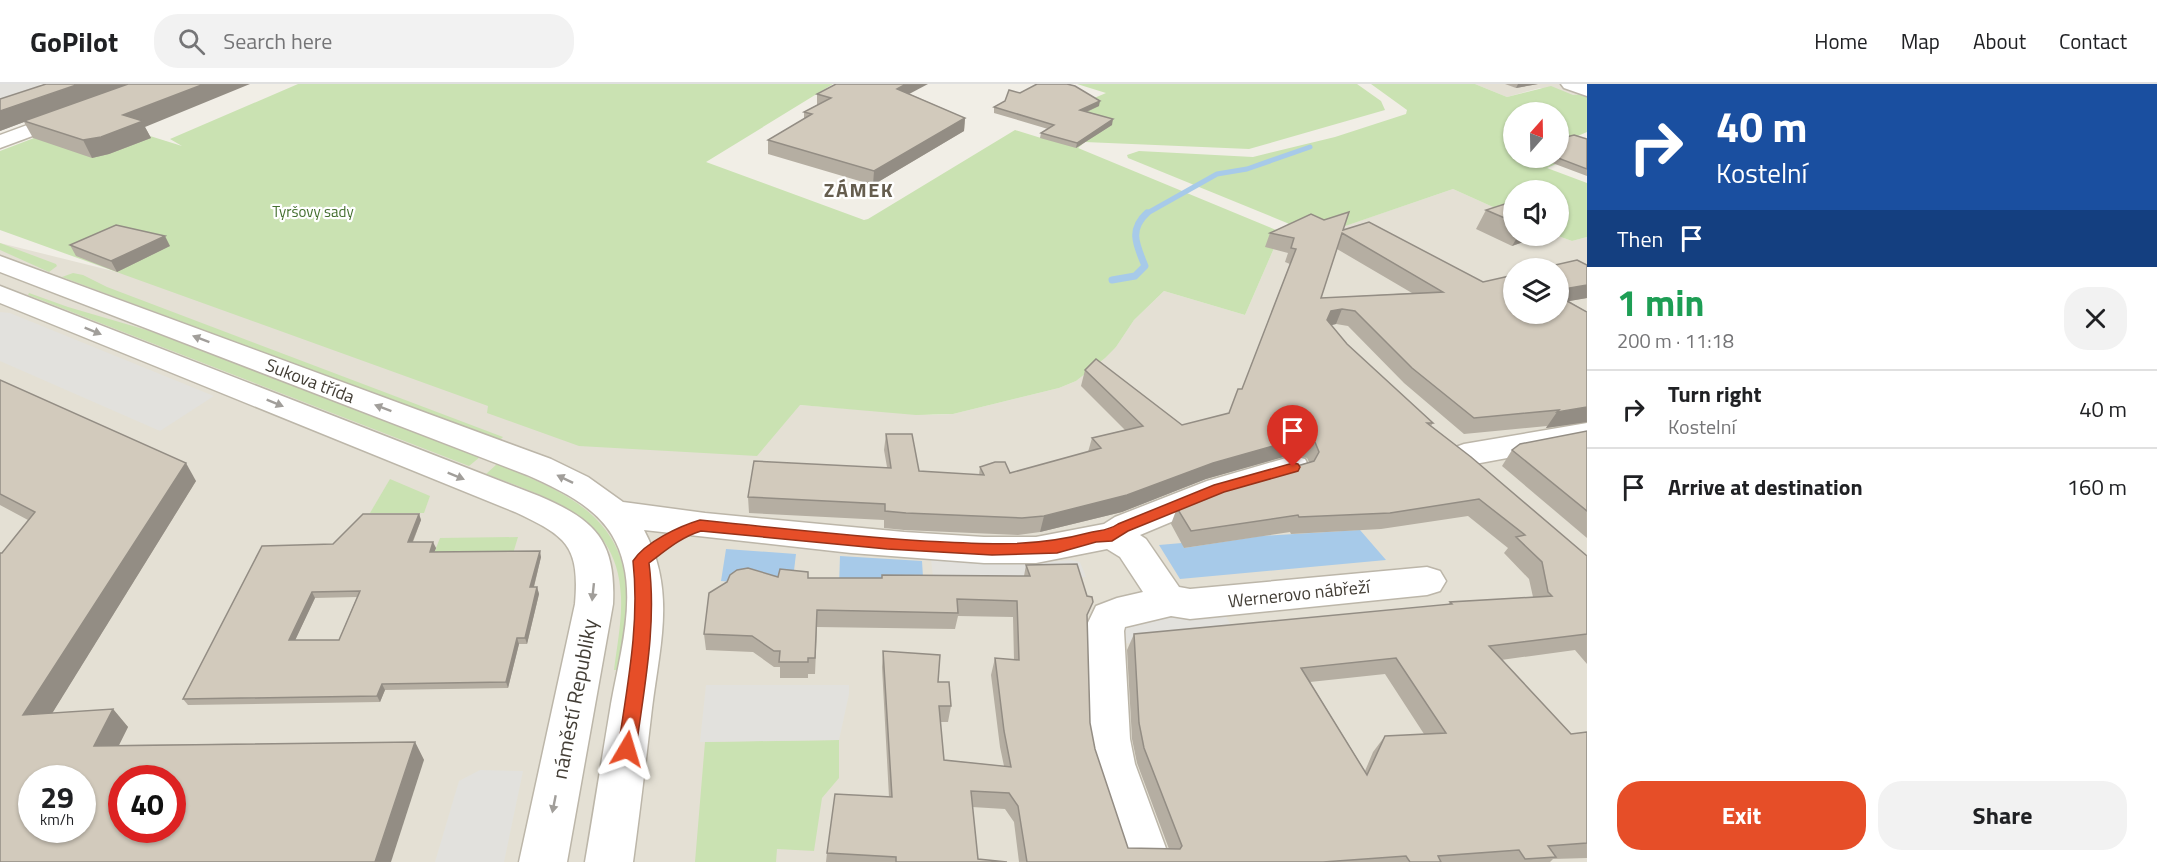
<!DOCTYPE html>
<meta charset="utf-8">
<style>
:root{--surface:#fff;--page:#f2f2f2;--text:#202124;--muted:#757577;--line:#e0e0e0;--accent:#e64e28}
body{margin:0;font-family:"Titillium Web",sans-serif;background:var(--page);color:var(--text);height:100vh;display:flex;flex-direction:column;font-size:22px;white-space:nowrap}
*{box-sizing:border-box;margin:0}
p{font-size:20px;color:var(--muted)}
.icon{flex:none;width:33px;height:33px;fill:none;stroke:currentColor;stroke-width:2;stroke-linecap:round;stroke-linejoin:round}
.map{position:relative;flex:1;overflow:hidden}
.panel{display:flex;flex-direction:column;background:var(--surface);width:570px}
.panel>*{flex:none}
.top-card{background:#1a4fa0;color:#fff;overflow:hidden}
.needle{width:39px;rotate:20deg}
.fabs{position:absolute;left:1503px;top:18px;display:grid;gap:12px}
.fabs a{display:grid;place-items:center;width:66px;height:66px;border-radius:50%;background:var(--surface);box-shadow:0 2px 4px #0004;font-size:30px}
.speed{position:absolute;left:18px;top:681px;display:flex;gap:12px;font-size:30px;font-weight:700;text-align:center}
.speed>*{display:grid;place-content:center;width:78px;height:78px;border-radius:50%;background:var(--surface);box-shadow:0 2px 4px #0004;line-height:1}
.speed small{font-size:15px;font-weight:400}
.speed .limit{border:9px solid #d22;background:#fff;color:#111}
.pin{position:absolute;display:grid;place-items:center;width:51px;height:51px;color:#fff;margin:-62px -26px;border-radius:50% 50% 50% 0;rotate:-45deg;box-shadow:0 0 6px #0007}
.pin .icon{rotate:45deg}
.me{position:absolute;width:66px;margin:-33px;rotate:7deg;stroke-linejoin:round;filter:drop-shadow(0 0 4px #0008)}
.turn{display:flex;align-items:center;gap:21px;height:126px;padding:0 30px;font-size:27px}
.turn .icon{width:78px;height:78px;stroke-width:2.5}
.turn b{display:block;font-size:42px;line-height:51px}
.then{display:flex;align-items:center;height:57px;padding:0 30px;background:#0003;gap:12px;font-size:22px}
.round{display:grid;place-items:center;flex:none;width:63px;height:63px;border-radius:24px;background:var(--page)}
.head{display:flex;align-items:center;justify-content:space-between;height:102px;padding:0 30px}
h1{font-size:36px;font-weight:700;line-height:45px;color:#1e9e55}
.primary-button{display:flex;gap:12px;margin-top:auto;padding:12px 30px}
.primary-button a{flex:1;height:69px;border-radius:24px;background:var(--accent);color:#fff;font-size:24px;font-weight:700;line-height:69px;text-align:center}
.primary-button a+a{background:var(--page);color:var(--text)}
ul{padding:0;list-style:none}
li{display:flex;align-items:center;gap:18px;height:78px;padding:0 30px;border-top:2px solid var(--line)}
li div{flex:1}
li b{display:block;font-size:22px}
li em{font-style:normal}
header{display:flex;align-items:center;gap:36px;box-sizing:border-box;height:84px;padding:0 30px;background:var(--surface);border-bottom:2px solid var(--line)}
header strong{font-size:28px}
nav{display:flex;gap:33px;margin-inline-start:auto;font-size:21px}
.search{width:420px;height:54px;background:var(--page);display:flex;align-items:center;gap:15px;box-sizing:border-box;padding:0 21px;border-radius:24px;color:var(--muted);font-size:22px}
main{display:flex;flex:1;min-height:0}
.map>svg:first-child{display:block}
</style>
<header>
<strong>GoPilot</strong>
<div class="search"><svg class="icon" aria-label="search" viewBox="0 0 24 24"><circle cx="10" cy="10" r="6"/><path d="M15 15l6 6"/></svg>Search here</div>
<nav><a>Home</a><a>Map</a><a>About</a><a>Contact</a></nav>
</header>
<main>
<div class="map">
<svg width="1587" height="778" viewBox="0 0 1587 778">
<rect width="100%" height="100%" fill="#f1eee6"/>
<g fill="#e4e0d4" fill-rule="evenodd">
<path d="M 1475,0 L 1587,0 L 1587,20 L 1540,4 L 1507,13 Z"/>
<path d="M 1453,105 L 1513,132 L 1514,152 L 1558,152 L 1572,157 L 1587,153 L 1587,778 L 0,778 L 0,159 L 117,188 L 799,321 L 933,331 L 953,330 L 1059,304 L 1076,297 L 1116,263 L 1134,236 L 1164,207 L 1245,231 L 1281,148 L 1336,145 ZM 1514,184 L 1558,184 L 1558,230 L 1514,230 ZM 32,694 L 82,694 L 82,746 L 32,746 ZM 122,694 L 172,694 L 172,746 L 122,746 Z"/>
</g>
<g fill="#cae2b2">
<path d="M 298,0 L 833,0 L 706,78 L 864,136 L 868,135 L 1015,46 L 1041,54 L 1092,15 L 1106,9 L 1077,0 L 1357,0 L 1381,17 L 1385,26 L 1249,65 L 1085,58 L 1078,64 L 1281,148 L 1245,231 L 1164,207 L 1134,236 L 1116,263 L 1105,274 L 1076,297 L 1059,304 L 953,330 L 916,331 L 800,321 L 757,372 L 579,362 L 487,329 L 488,322 L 0,146 L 0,67 L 89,33 L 182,62 L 170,55 Z"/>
<path d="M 1371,0 L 1475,0 L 1507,13 L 1551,2 L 1573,11 L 1587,10 L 1587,48 L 1559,60 L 1558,28 L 1514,28 L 1514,74 L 1539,74 L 1556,80 L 1547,84 L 1587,99 L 1587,153 L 1572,157 L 1558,152 L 1558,106 L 1514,106 L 1513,132 L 1453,105 L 1322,150 L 1299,147 L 1287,139 L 1128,74 L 1127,71 L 1139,67 L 1253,73 L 1335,53 L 1406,30 L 1407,26 Z"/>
<path d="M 0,159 L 56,180 L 57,182 L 49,188 L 0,166 Z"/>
<path d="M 73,189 L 83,191 L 107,203 L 503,353 L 499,357 L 62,193 Z"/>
<path d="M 29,209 L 68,223 L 150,247 L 480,373 L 469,382 L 28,211 Z"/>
<path d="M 497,380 C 568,409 630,434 627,523 C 626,544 622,565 619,586 L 614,586 C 617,562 622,537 621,513 C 618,432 550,415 486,390 Z"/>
<path d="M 390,395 L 430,412 L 424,429 L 370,429 Z"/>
<path d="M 518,453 L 512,473 L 432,474 L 440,454 Z"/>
<path d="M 839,656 L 839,694 L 822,714 L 814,767 L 777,765 L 776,778 L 695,778 L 705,658 Z"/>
</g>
<g fill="#e2e1dd">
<path d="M 0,0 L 38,0 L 59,5 L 0,21 Z"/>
<path d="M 0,228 L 10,229 L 214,312 L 160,347 L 0,277 Z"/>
<path d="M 931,475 L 1007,481 L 1071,476 L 1080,478 L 1086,493 L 1021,494 L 934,502 Z"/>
<path d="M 1223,528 L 1235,547 L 1121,560 L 1113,540 Z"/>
<path d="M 706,601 L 849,601 L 849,610 L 839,656 L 700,658 Z"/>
<path d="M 480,686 L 523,687 L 504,778 L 435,778 L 459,697 Z"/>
</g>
<g fill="#a7cae9">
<path d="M 1360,446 L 1386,476 L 1180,495 L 1159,461 L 1182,459 L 1184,464 L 1261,452 Z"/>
<path d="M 726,465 L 796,470 L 792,503 L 721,497 Z"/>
<path d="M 840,472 L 922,477 L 923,493 L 839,502 Z"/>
</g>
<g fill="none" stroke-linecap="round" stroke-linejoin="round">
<path stroke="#a7cae9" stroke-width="5" d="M 1144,131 L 1217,90 L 1247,85 L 1310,63"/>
<path stroke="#a7cae9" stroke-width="7" d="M 1112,196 L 1135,192 L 1145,182 C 1137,162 1128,146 1147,129"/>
<g stroke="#bcb6a9" stroke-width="3">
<g id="minor">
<path d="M 139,0 L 165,0 L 162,4 L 0,64 L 0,51 Z"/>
<path d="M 1561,0 L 1587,0 L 1587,12 L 1564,4 Z"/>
<path d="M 0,172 L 551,375 L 588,393 L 623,418 L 705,429 L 904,448 L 984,453 L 1036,453 L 1104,440 L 1115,433 L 1207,397 L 1293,372 L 1305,375 L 1309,383 L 1305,391 L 1231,413 L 1140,451 L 1146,455 L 1179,503 L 1190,505 L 1427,483 L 1440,487 L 1446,497 L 1440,507 L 1427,511 L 1190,535 L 1171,532 L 1125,543 L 1124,547 L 1130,655 L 1135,680 L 1171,778 L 1123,778 L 1091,680 L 1086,655 L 1084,547 L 1096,522 L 1117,514 L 1143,508 L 1120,473 L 1107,465 L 1036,479 L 984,479 L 851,469 L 644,446 C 676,506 660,560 652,624 C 646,675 640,727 633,778 L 585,778 C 594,726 602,673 611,620 C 620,568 642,501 612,451 C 594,421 558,405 527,391 L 0,188 Z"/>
<path d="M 0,202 L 539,412 C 595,436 616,456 613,520 L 567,778 L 519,778 L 575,520 C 580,461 566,452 515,428 L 0,219 Z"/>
<path d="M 1587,339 L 1587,359 L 1464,382 L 1453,378 L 1448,371 L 1453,364 L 1464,360 Z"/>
</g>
</g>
<use href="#minor" fill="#fff" fill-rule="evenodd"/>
</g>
<g fill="#b5aea2" fill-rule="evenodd">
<path d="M 1505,0 L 1538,0 L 1516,4 Z"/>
<path d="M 1020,9 L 1099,22 L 1087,28 L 1112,41 L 1076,64 L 1040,54 L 1041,49 L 1048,45 L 994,29 L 994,23 Z"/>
<path d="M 817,10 L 910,10 L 965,34 L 964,47 L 873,101 L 768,70 L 768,56 L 804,35 L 804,28 L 817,21 Z"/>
<path d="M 0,15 L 145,43 L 151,54 L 109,70 L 92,74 L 33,54 L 24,38 L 0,47 Z"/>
<path d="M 1587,55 L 1587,92 L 1539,74 L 1558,74 Z"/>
<path d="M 1514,117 L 1514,152 L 1540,152 L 1512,162 L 1476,145 L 1486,126 Z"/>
<path d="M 1343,146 L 1483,198 L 1587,181 L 1587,214 L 1569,217 L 1587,228 L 1587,338 L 1546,344 L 1547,342 L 1464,350 L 1404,299 L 1348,242 L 1336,240 L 1331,241 L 1347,260 L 1433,339 L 1431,342 L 1587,472 L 1587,580 L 1575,566 L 1501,576 L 1571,650 L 1587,648 L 1587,774 L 1553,775 L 1550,778 L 1019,778 L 1014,738 L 1005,725 L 972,723 L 978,775 L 1007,778 L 826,778 L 827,769 L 889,713 L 882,583 L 883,567 L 938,598 L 951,622 L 948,638 L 940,638 L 944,676 L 1004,682 L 1000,663 L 991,591 L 995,574 L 1014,576 L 1013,533 L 958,532 L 955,545 L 817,543 L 815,590 L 808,590 L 808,594 L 780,594 L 780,583 L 774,583 L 753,568 L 706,566 L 704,550 L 778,493 L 808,494 L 881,494 L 1024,492 L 1026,481 L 1087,535 L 1090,639 L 1095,665 L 1128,764 L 1169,765 L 1137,679 L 1132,655 L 1127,566 L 1134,550 L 1448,521 L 1450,518 L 1533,513 L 1529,495 L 1504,469 L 1508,464 L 1468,432 L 1381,445 L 1291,450 L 1290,448 L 1184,464 L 1171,440 L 1177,424 L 1309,378 L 1307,374 L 1294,370 L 1206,395 L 1122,428 L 1040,448 L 1018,451 L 904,446 L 884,444 L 884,436 L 749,429 L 748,413 L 887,383 L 884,366 L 886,350 L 919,387 L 979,391 L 980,383 L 1010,389 L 1088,368 L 1092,354 L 1125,346 L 1081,302 L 1085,286 L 1182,341 L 1229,329 L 1242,305 L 1290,180 L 1285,178 L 1288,169 L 1265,163 L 1270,149 ZM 1337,165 L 1412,209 L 1321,214 ZM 1385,590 L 1424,650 L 1385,652 L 1373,668 L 1365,687 L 1310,598 Z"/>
<path d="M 70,161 L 170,162 L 117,188 L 76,172 Z"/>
<path d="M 0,296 L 196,397 L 52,629 L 113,625 L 128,643 L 119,661 L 415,658 L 424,676 L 0,778 L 28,436 L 0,421 Z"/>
<path d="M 1587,347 L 1587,454 L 1502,382 L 1512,366 Z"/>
<path d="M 419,430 L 421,436 L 413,458 L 436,464 L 434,468 L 541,473 L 534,503 L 537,503 L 539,510 L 527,560 L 519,560 L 508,604 L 385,606 L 380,618 L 188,621 L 183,615 L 333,460 ZM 357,513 L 339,556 L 295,556 L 315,514 Z"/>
</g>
<g fill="#938d84">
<path d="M 79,0 L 132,0 L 24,37 L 24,38 L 0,47 L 0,27 Z"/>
<path d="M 204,0 L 250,0 L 145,43 L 151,54 L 109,70 L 92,74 L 83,56 L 123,31 Z"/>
<path d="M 906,0 L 928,0 L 896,17 L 897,5 Z"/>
<path d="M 1518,0 L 1538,0 L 1516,4 Z"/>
<path d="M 1100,17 L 1099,22 L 1079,31 L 1080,26 Z"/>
<path d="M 965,34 L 964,47 L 873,101 L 874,87 Z"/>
<path d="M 1113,35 L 1112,41 L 1076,64 L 1077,59 Z"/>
<path d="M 165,152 L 170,162 L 117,188 L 111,177 Z"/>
<path d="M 1518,152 L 1540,152 L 1512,162 Z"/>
<path d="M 1587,201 L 1587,214 L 1558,219 L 1558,206 Z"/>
<path d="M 1342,225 L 1336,240 L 1324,243 L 1331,227 Z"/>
<path d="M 1587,323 L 1587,338 L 1546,344 L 1557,328 Z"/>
<path d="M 1301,354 L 1294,370 L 1206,395 L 1122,428 L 1040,448 L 1044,432 L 1213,379 Z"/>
<path d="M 186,379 L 196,397 L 40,649 L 23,631 Z"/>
<path d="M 419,430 L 421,436 L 410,464 L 408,458 Z"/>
<path d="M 433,458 L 436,464 L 432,474 L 430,468 Z"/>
<path d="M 540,467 L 541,473 L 532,510 L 530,503 Z"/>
<path d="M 537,503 L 539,510 L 527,560 L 525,554 Z"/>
<path d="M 312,508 L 315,514 L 292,563 L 289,556 Z"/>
<path d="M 517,554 L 519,560 L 508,604 L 506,598 Z"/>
<path d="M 382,600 L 385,606 L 380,618 L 377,612 Z"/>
<path d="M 113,625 L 128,643 L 110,679 L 94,662 Z"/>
<path d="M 415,658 L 424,676 L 391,778 L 375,778 Z"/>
</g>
<g fill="#d2cabc" stroke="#938d84" stroke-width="1.5" fill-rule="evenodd">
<path d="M 46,0 L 79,0 L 0,27 L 0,15 Z"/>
<path d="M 128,0 L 204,0 L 123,31 L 143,37 L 101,53 L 83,56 L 24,37 Z"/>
<path d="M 836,0 L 906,0 L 897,5 L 965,34 L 874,87 L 768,56 L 812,30 L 804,28 L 831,14 L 817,10 Z"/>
<path d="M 1037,0 L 1067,0 L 1075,2 L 1100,17 L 1080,26 L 1113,35 L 1077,59 L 1041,49 L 1054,41 L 994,23 L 1005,17 L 1009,6 L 1020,9 Z"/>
<path d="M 1574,51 L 1587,55 L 1587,85 L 1558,74 L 1558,55 Z"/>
<path d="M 1514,117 L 1514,138 L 1486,126 Z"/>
<path d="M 1349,128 L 1343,146 L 1369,138 L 1483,198 L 1514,191 L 1514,230 L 1558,230 L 1558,212 L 1587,228 L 1587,323 L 1557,328 L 1559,326 L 1474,334 L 1412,284 L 1355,227 L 1342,225 L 1331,227 L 1327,236 L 1347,260 L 1433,339 L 1427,339 L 1471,373 L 1587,472 L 1587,550 L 1489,562 L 1571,650 L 1587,648 L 1587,759 L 1548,762 L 1556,773 L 1525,775 L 1519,766 L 1438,772 L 1441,778 L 1410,778 L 1406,772 L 1323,778 L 1027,778 L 1018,722 L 1009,709 L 971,707 L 978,775 L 1007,778 L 896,778 L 896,773 L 827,769 L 835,710 L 892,713 L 883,567 L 940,571 L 938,598 L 949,598 L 951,622 L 939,622 L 944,676 L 1011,683 L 1004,647 L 995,574 L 1019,576 L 1017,517 L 957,515 L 958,529 L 817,526 L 815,574 L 808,574 L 808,578 L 779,578 L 780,567 L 774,567 L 752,552 L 704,550 L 709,509 L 727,498 L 730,491 L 737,486 L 748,484 L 778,493 L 780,485 L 808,488 L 808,494 L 882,494 L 882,491 L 1030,492 L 1026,481 L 1077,480 L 1087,512 L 1092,513 L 1093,518 L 1087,531 L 1090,639 L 1095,665 L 1128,764 L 1180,765 L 1182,762 L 1144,664 L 1139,639 L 1134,550 L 1452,520 L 1450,518 L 1552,512 L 1548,508 L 1542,478 L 1516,453 L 1525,451 L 1479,415 L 1390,429 L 1299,433 L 1298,431 L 1191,447 L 1177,424 L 1239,399 L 1314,377 L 1319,368 L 1315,358 L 1301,354 L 1213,379 L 1127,411 L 1044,432 L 1022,434 L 906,429 L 885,427 L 885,420 L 748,413 L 754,377 L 891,384 L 886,350 L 912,350 L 919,387 L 984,391 L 980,383 L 995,378 L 1005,378 L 1010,389 L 1101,364 L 1092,354 L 1143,342 L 1085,286 L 1096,275 L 1182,341 L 1229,329 L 1238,305 L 1242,305 L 1296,165 L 1291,164 L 1294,154 L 1270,149 L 1311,130 L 1324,136 ZM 1342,149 L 1443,208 L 1321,214 ZM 1396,574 L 1446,649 L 1385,652 L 1367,691 L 1301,584 Z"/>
<path d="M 116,141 L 165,152 L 111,177 L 70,161 Z"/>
<path d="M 1577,176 L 1587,181 L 1587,201 L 1558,206 L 1558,184 L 1542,184 Z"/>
<path d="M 0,296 L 186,379 L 23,631 L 113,625 L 94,662 L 415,658 L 375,778 L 0,778 L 0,469 L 2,469 L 35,428 L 0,410 ZM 32,694 L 82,694 L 82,746 L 32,746 ZM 122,694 L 172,694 L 172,746 L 122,746 Z"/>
<path d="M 1587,347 L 1587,427 L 1512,366 L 1520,360 Z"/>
<path d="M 363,430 L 419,430 L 408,458 L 433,458 L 430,468 L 540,467 L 530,503 L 537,503 L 525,554 L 517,554 L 506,598 L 382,600 L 377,612 L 183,615 L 262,462 L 333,460 ZM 360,507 L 339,556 L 289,556 L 312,508 Z"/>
</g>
<defs><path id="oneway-solid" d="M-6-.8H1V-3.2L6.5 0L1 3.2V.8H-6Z" transform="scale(1.5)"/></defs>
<g fill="#a19e9a">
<use href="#oneway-solid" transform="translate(93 247) rotate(22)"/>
<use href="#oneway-solid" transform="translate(201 255) rotate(-159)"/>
<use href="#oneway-solid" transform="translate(275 319) rotate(22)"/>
<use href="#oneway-solid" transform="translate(383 324) rotate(-159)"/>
<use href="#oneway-solid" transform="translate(456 392) rotate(22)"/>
<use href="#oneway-solid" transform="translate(565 395) rotate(-154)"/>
<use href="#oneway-solid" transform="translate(593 508) rotate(96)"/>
<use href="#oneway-solid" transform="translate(554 720) rotate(101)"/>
</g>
<path fill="#e64e28" stroke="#96331a" stroke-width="1.5" d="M 1293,379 L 1298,380 L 1300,383 L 1298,387 L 1224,408 L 1128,447 L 1112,457 L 1096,458 L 1057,469 L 992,471 L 887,465 L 701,447 C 681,453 665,467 649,479 C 657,541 644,604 636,665 L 634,671 L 627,673 L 621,671 L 618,665 C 627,603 640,540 633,477 C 645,458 680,442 700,436 C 775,444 850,452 924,457 C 981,460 1032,464 1088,449 C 1100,446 1108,447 1118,440 L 1214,401 Z"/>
<g text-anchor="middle" stroke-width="4.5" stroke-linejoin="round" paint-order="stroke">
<g font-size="15" fill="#446f2f" stroke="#fff">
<text x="313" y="133">Tyršovy sady</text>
</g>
<g font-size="18" fill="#433e36" stroke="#fff">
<text transform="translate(310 297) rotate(21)" y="6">Sukova třída</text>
<text transform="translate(1299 510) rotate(-6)" y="6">Wernerovo nábřeží</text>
</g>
<g font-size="20" font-weight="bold" letter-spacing="1.5" fill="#655d4e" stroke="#fff">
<text x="859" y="113">ZÁMEK</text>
</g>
<g font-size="21" fill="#433e36" stroke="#fff">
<text transform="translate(575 615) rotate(-79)" y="7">náměstí Republiky</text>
</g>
</g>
</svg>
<div class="fabs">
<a><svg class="needle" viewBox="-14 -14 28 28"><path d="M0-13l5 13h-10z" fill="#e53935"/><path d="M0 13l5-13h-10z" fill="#757577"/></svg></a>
<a><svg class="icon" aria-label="sound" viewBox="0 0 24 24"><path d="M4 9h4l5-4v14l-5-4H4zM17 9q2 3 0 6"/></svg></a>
<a><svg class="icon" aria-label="layers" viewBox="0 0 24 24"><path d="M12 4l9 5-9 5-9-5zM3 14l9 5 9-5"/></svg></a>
</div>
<div class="speed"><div>29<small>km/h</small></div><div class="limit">40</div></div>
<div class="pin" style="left:1293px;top:383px;background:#d93025"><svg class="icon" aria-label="arrive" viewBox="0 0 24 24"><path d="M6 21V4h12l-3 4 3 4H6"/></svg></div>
<svg class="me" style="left:627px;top:665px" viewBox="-20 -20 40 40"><path d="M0-17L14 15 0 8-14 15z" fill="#e64e28" stroke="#fff" stroke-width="4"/></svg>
</div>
<section class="panel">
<div class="top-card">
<div class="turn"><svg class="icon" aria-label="right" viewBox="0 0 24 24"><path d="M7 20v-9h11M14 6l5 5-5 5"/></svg><div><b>40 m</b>Kostelní</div></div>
<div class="then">Then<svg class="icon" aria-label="arrive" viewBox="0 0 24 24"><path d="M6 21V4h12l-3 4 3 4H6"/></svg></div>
</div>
<div class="head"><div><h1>1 min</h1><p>200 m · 11:18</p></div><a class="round"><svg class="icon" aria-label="close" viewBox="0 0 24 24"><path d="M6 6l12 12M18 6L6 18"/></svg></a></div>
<ul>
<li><svg class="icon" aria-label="right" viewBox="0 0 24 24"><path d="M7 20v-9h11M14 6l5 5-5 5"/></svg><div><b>Turn right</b><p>Kostelní</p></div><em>40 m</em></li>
<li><svg class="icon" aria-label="arrive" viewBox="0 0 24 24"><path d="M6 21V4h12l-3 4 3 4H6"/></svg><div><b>Arrive at destination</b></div><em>160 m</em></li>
</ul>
<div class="primary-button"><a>Exit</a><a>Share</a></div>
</section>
</main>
